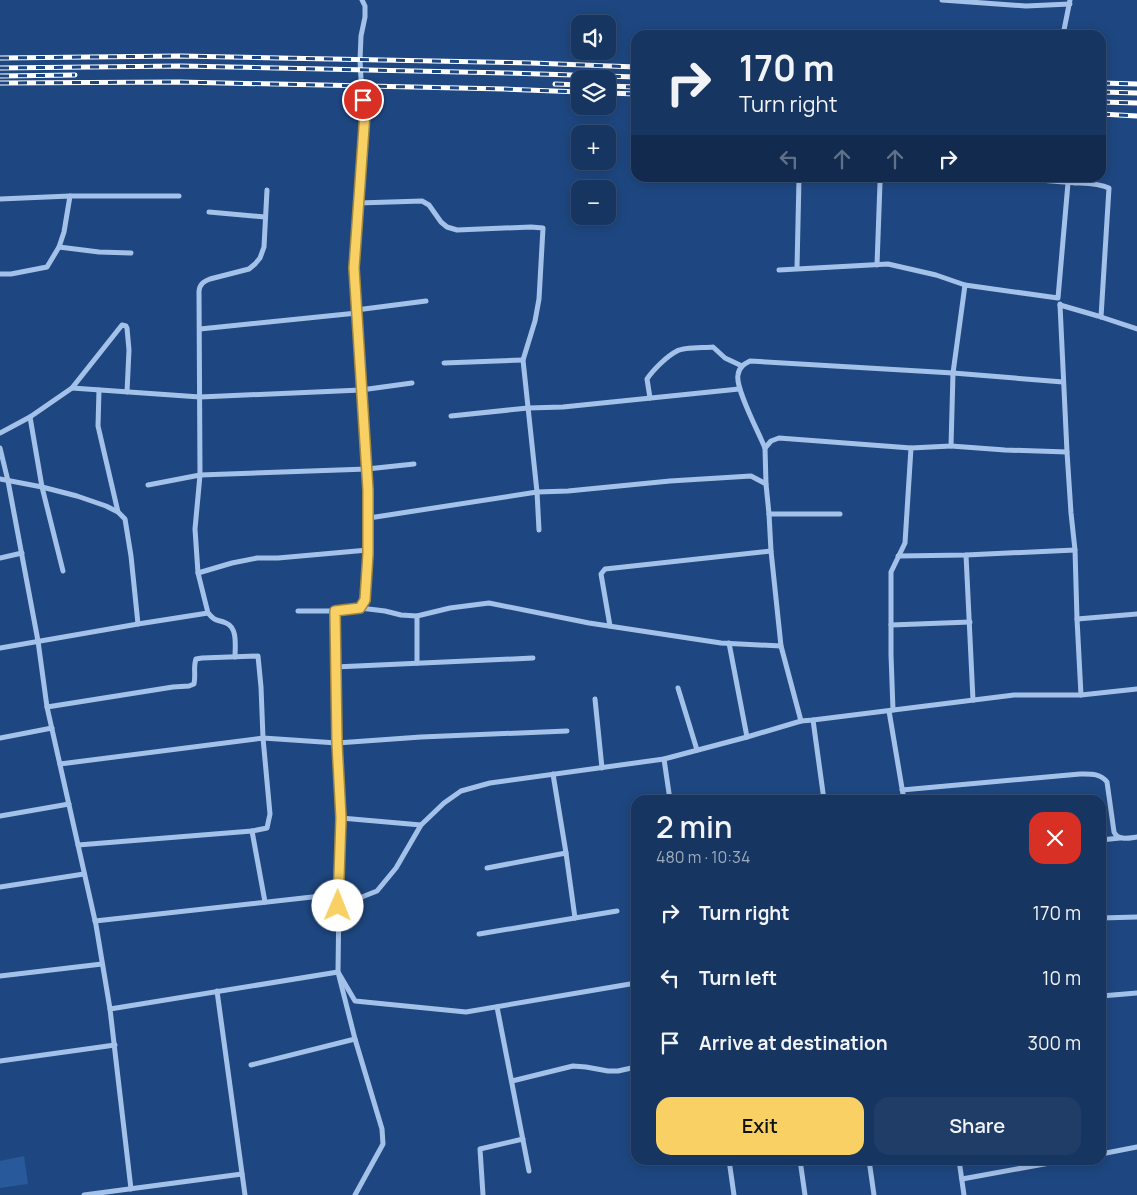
<!DOCTYPE html>
<meta charset="utf-8">
<style>
:root{--surface:#163561;--page:#1f3d67;--text:#f1f3f6;--muted:#9eabbd;--line:#355076;--accent:#f8d063}
body{margin:0;font-family:Manrope,sans-serif;background:var(--page);color:var(--text);height:100vh;display:flex;flex-direction:column;font-size:19px;white-space:nowrap}
*{box-sizing:border-box;margin:0}
p{font-size:16px;color:var(--muted)}
.icon{flex:none;width:28px;height:28px;fill:none;stroke:currentColor;stroke-width:2;stroke-linecap:round;stroke-linejoin:round}
.map{position:relative;flex:1;overflow:hidden}
.side{position:absolute;left:631px;top:795px;width:475px;height:370px;display:flex;flex-direction:column;background:var(--surface);border-radius:15px;box-shadow:0 2px 12px #0003,0 0 0 1px var(--line)}
.side>*{flex:none}
.top-card{position:absolute;left:631px;top:30px;width:475px;height:152px;border-radius:15px;box-shadow:0 2px 12px #0003,0 0 0 1px var(--line);background:#163561;color:var(--text);overflow:hidden}
.buttons{position:absolute;left:571px;top:15px;display:grid;gap:10px}
.buttons a{display:grid;place-items:center;width:45px;height:45px;border-radius:10px;background:var(--surface);box-shadow:0 2px 12px #0003,0 0 0 1px var(--line);font-size:25px}
.pin{position:absolute;display:grid;place-items:center;width:42px;height:42px;color:#fff;margin:-21px;border:2px solid #fff;border-radius:50%;box-shadow:0 1px 5px #0007}
.me{position:absolute;width:55px;margin:-28px;rotate:1deg;stroke-linejoin:round;filter:drop-shadow(0 0 4px #0008)}
.turn{display:flex;align-items:center;gap:18px;height:105px;padding:0 25px;font-size:22px}
.turn .icon{width:65px;height:65px;stroke-width:2.5}
.turn b{display:block;font-size:35px;line-height:42px}
.lanes{display:flex;align-items:center;height:48px;padding:0 25px;background:#0003;justify-content:center;gap:25px;direction:ltr}
.lanes .off{opacity:.35}
.round{display:grid;place-items:center;flex:none;width:52px;height:52px;border-radius:15px;background:var(--page)}
.overview{display:flex;align-items:center;justify-content:space-between;height:85px;padding:0 25px}
h1{font-size:30px;font-weight:600;line-height:38px}
.cta{display:flex;gap:10px;margin-top:auto;padding:10px 25px}
.cta a{flex:1;height:58px;border-radius:15px;background:var(--accent);color:#111;font-size:20px;font-weight:600;line-height:58px;text-align:center}
.cta a+a{background:var(--page);color:var(--text)}
ul{padding:0;list-style:none}
li{display:flex;align-items:center;gap:15px;height:65px;padding:0 25px}
li div{flex:1}
li b{display:block;font-size:19px}
li em{font-style:normal}
.map>svg:first-child{display:block}
</style>
<div class="map">
<svg width="1137" height="1195" viewBox="0 0 1137 1195">
<rect width="100%" height="100%" fill="#1e4781"/>
<path fill="#28599a" d="M 24,1156 L 28,1184 L 0,1188 L 0,1161 Z"/>
<g fill="none" stroke-linecap="round" stroke-linejoin="round">
<g stroke="#a4c2e9" stroke-width="5">
<path d="M 942,0 L 1026,6 L 1070,4"/>
<path d="M 1063,35 L 1070,0"/>
<path d="M 1017,178 C 1033,179 1049,181 1065,182 C 1080,184 1095,182 1109,188 L 1101,317"/>
<path d="M 70,196 L 179,196"/>
<path d="M 0,199 L 70,196 L 64,232 L 59,247 L 47,267 L 11,274 L 0,274"/>
<path d="M 358,203 L 422,201 L 429,205 L 441,222 L 447,227 L 457,230 L 531,227 L 543,228 L 539,299 L 535,321 L 523,360 L 537,492 L 539,530"/>
<path d="M 209,212 L 265,217"/>
<path d="M 59,247 L 99,252 L 131,253"/>
<path d="M 877,265 L 880,183 L 882,178"/>
<path d="M 797,268 L 799,178"/>
<path d="M 779,270 L 888,264 L 936,275 L 965,285"/>
<path d="M 1060,304 L 1060,305 L 1098,316 L 1137,329"/>
<path d="M 1060,305 L 1067,452 L 1071,513 L 1075,550 L 1077,619 L 1081,695"/>
<path d="M 356,310 L 426,301"/>
<path d="M 200,329 L 357,313"/>
<path d="M 444,363 L 523,360"/>
<path d="M 72,388 L 200,397 L 361,390 L 412,383"/>
<path d="M 99,390 L 98,426 L 118,512"/>
<path d="M 650,398 L 647,379 C 653,370 667,356 677,351 C 684,347 704,348 713,347 L 725,358 L 742,366"/>
<path d="M 451,416 L 528,408 L 563,407 L 739,389"/>
<path d="M 30,417 L 42,487 L 63,571"/>
<path d="M 0,433 L 30,417 L 72,388 L 122,325 L 126,326 L 127,328 L 129,350 L 127,392"/>
<path d="M 951,446 L 1005,450 L 1067,452"/>
<path d="M 0,448 L 8,481 L 38,641 L 47,707 L 96,925 L 110,1009"/>
<path d="M 765,448 C 759,433 735,388 738,375 C 739,367 744,364 750,361 L 953,373 L 1063,382"/>
<path d="M 0,479 L 42,487 L 77,496 L 106,506 L 118,512 L 125,519 L 131,556 L 138,624"/>
<path d="M 766,484 L 765,448 L 771,441 L 779,438 L 911,448"/>
<path d="M 148,485 L 200,475 L 367,469 L 414,464"/>
<path d="M 769,514 L 840,514"/>
<path d="M 369,518 L 537,492 L 568,491 L 670,481 L 751,476 L 766,484 L 769,514 L 771,551 L 781,646 L 801,721"/>
<path d="M 966,555 L 973,700"/>
<path d="M 898,556 L 966,555 L 1075,550"/>
<path d="M 0,558 L 22,553"/>
<path d="M 198,573 L 195,529 L 200,475 L 199,291 C 200,284 203,282 210,279 L 249,269 L 255,264 L 260,258 L 264,247 L 267,190"/>
<path d="M 360,608 L 385,611 L 401,615 L 417,616 L 450,608 L 489,603 L 589,623 L 721,643 L 781,646"/>
<path d="M 298,611 L 335,611 L 360,608 L 365,600 L 368,555 L 369,518 L 368,490 L 353,268 L 365,113 L 361,79 L 360,60 L 361,36 L 365,17 L 365,6 L 362,0"/>
<path d="M 208,613 L 198,573 L 232,563 L 257,558 L 278,558 L 368,550"/>
<path d="M 417,616 L 417,663"/>
<path d="M 1077,619 L 1137,614"/>
<path d="M 891,625 L 970,622"/>
<path d="M 610,626 L 601,574 L 605,569 L 771,551"/>
<path d="M 729,643 L 747,737"/>
<path d="M 0,648 L 138,624 L 208,613 C 216,622 216,619 226,623 C 238,628 235,646 235,657"/>
<path d="M 335,667 L 533,658"/>
<path d="M 678,688 L 697,750"/>
<path d="M 595,699 L 602,768"/>
<path d="M 47,707 L 173,687 L 189,686 L 194,684 C 196,675 193,667 196,659 L 202,658 L 258,656 L 261,687 L 263,738 L 337,743 L 421,737 L 567,731"/>
<path d="M 893,710 L 891,655 L 891,572 L 905,543 L 911,448 L 951,446 L 953,373 L 965,285 L 1058,298 L 1068,183 L 1065,178"/>
<path d="M 889,711 L 904,800"/>
<path d="M 813,720 L 824,800"/>
<path d="M 0,738 L 52,728"/>
<path d="M 664,759 L 670,800"/>
<path d="M 60,764 L 263,738 L 270,814 L 267,828 L 252,831"/>
<path d="M 902,790 L 1080,774 C 1090,774 1100,773 1107,782 L 1114,832 C 1118,841 1129,838 1137,837"/>
<path d="M 0,816 L 69,804"/>
<path d="M 341,818 L 421,825"/>
<path d="M 1101,840 L 1120,838"/>
<path d="M 78,845 L 252,831 L 265,902"/>
<path d="M 487,868 L 566,853"/>
<path d="M 0,887 L 84,874"/>
<path d="M 339,906 L 377,891 L 396,868 L 421,825 L 444,803 L 461,791 L 490,783 L 664,759 L 747,737 L 801,721 L 813,720 L 1014,695 L 1081,695 L 1137,689"/>
<path d="M 575,918 L 617,911"/>
<path d="M 1101,918 L 1137,917"/>
<path d="M 95,921 L 339,894"/>
<path d="M 479,934 L 575,918 L 566,853 L 553,774"/>
<path d="M 0,976 L 102,964"/>
<path d="M 217,991 L 245,1195"/>
<path d="M 1101,996 L 1137,993"/>
<path d="M 497,1007 L 529,1171"/>
<path d="M 0,1061 L 115,1045"/>
<path d="M 251,1065 L 355,1039 L 338,972 L 339,894 L 341,818 L 337,743 L 335,611"/>
<path d="M 512,1081 L 573,1066 L 586,1067 L 608,1071 L 618,1071 L 636,1067"/>
<path d="M 1101,1154 L 1137,1147"/>
<path d="M 729,1160 L 734,1195"/>
<path d="M 800,1160 L 805,1195"/>
<path d="M 869,1160 L 874,1195"/>
<path d="M 959,1160 L 964,1195"/>
<path d="M 962,1179 L 1066,1160"/>
<path d="M 131,1189 L 110,1009 L 338,972 L 355,1001 L 466,1012 L 636,983"/>
<path d="M 84,1195 L 242,1174"/>
<path d="M 355,1195 L 383,1144 L 382,1129 L 355,1039"/>
<path d="M 483,1195 L 480,1149 L 523,1139"/>
</g>
<g stroke="#fff" stroke-width="5">
<g id="rail">
<path d="M 0,58 L 180,56 L 532,63 L 636,67"/>
<path d="M 0,68 L 181,66 L 506,73 L 636,77"/>
<path d="M 0,76 L 75,75"/>
<path d="M 0,83 L 179,82 L 504,89 L 580,92"/>
<path d="M 1101,83 L 1137,84"/>
<path d="M 555,84 L 580,85"/>
<path d="M 608,86 L 636,87"/>
<path d="M 1101,92 L 1137,93"/>
<path d="M 608,93 L 636,94"/>
<path d="M 1101,102 L 1137,103"/>
<path d="M 1101,114 L 1137,116"/>
</g>
</g>
<use href="#rail" stroke="#1e4781" stroke-width="3" stroke-dasharray="9" stroke-linecap="butt"/>
</g>
<g fill="none" stroke-linecap="round" stroke-linejoin="round">
<g stroke="#a18740" stroke-width="12">
<path id="route" d="M 338,906 L 341,818 L 337,743 L 335,611 L 360,608 L 365,600 L 368,554 L 368,490 L 354,268 L 365,113 L 363,100"/>
</g>
<use href="#route" stroke="#f8d063" stroke-width="9"/>
</g>
</svg>
<div class="buttons">
<a><svg class="icon" aria-label="sound" viewBox="0 0 24 24"><path d="M4 9h4l5-4v14l-5-4H4zM17 9q2 3 0 6"/></svg></a>
<a><svg class="icon" aria-label="layers" viewBox="0 0 24 24"><path d="M12 4l9 5-9 5-9-5zM3 14l9 5 9-5"/></svg></a>
<a>+</a>
<a>−</a>
</div>
<div class="pin" style="left:363px;top:100px;background:#d93025"><svg class="icon" aria-label="arrive" viewBox="0 0 24 24"><path d="M6 21V4h12l-3 4 3 4H6"/></svg></div>
<svg class="me" style="left:338px;top:906px" viewBox="-20 -20 40 40"><circle r="19" fill="#fff"/><path d="M0-13L10 11 0 6-10 11z" fill="#f8d063"/></svg>
<div class="top-card">
<div class="turn"><svg class="icon" aria-label="right" viewBox="0 0 24 24"><path d="M7 20v-9h11M14 6l5 5-5 5"/></svg><div><b>170 m</b>Turn right</div></div>
<div class="lanes"><svg class="icon off" aria-label="left" viewBox="0 0 24 24"><path d="M17 20v-9H6M10 6l-5 5 5 5"/></svg><svg class="icon off" aria-label="ahead" viewBox="0 0 24 24"><path d="M12 20V5M6 11l6-6 6 6"/></svg><svg class="icon off" aria-label="ahead" viewBox="0 0 24 24"><path d="M12 20V5M6 11l6-6 6 6"/></svg><svg class="icon" aria-label="right" viewBox="0 0 24 24"><path d="M7 20v-9h11M14 6l5 5-5 5"/></svg></div>
</div>
<section class="side">
<div class="overview"><div><h1>2 min</h1><p>480 m · 10:34</p></div><a class="round" style="background:#d93025;color:#fff"><svg class="icon" aria-label="close" viewBox="0 0 24 24"><path d="M6 6l12 12M18 6L6 18"/></svg></a></div>
<ul>
<li><svg class="icon" aria-label="right" viewBox="0 0 24 24"><path d="M7 20v-9h11M14 6l5 5-5 5"/></svg><div><b>Turn right</b></div><em>170 m</em></li>
<li><svg class="icon" aria-label="left" viewBox="0 0 24 24"><path d="M17 20v-9H6M10 6l-5 5 5 5"/></svg><div><b>Turn left</b></div><em>10 m</em></li>
<li><svg class="icon" aria-label="arrive" viewBox="0 0 24 24"><path d="M6 21V4h12l-3 4 3 4H6"/></svg><div><b>Arrive at destination</b></div><em>300 m</em></li>
</ul>
<div class="cta"><a>Exit</a><a>Share</a></div>
</section>
</div>
